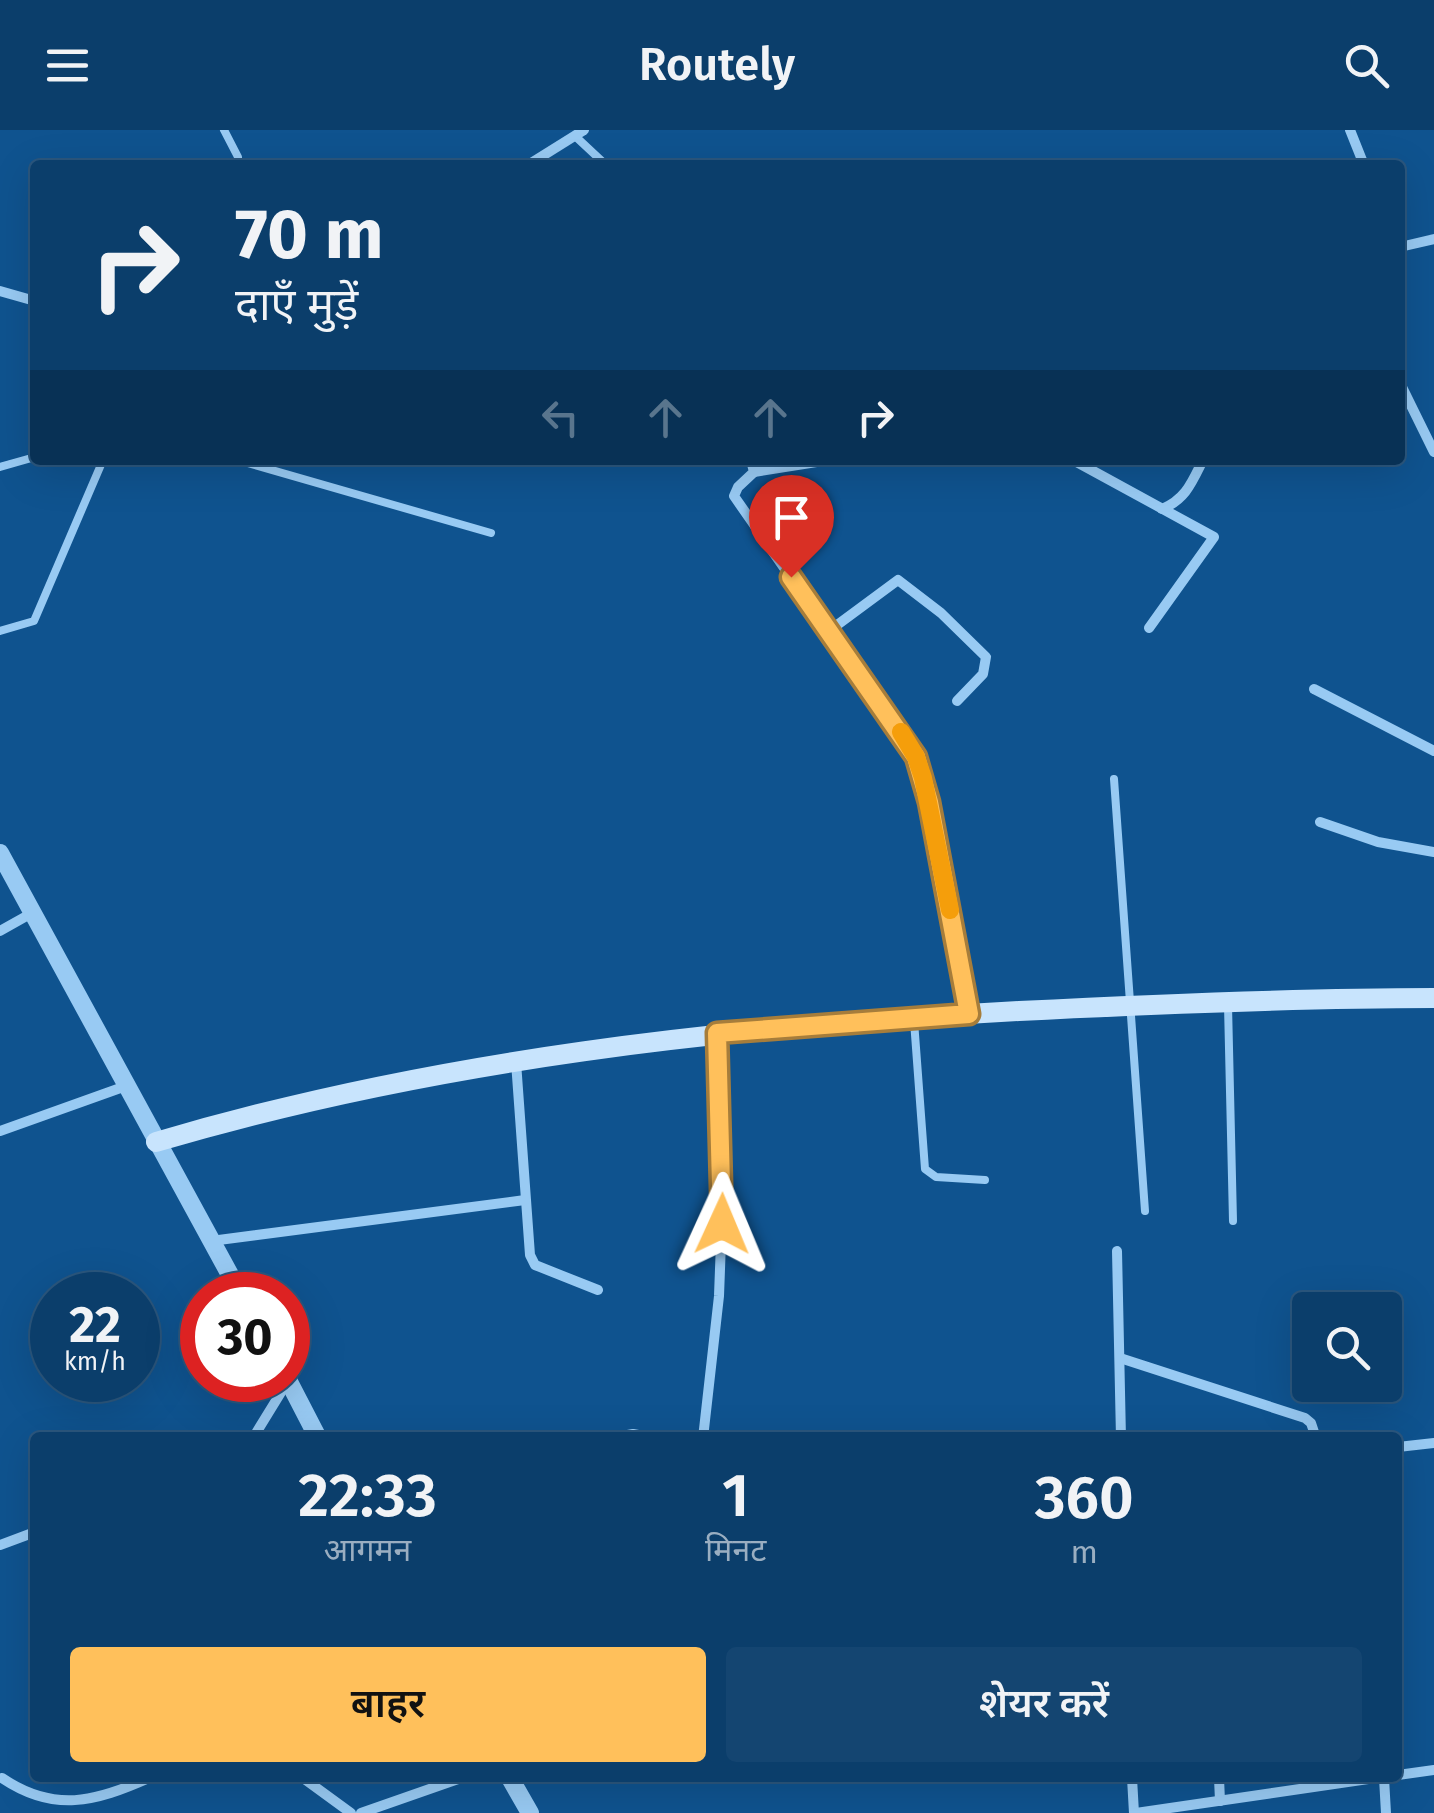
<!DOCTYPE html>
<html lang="hi">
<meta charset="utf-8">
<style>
:root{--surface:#0b3e6b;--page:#144571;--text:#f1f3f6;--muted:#9aaec1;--line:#2b577e;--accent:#ffc05b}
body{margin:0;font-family:"Fira Sans","Noto Sans Devanagari",sans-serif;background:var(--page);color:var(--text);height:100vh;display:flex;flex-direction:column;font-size:38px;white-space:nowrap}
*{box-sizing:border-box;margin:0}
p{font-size:32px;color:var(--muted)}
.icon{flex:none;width:55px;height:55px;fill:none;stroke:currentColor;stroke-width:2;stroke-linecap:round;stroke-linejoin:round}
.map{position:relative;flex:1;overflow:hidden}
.side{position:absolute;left:30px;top:1302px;width:1372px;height:350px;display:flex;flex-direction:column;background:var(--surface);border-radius:10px;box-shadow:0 10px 40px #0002,0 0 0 2px var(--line)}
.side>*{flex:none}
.guide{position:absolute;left:30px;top:30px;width:1375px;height:305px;border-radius:10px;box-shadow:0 10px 40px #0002,0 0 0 2px var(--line);background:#0b3e6b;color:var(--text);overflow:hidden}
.buttons{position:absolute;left:1292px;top:1162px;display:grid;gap:20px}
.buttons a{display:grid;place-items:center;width:110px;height:110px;border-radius:10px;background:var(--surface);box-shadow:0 10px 40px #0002,0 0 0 2px var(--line);font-size:50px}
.speed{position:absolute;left:30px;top:1142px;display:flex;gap:20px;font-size:50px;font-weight:700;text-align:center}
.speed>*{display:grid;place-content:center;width:130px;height:130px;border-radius:50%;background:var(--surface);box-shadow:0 10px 40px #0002,0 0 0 2px var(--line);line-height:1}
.speed small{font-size:25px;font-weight:400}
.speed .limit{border:15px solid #d22;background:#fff;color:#111}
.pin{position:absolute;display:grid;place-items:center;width:85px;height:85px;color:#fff;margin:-102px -42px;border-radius:50% 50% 50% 0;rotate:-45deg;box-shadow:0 0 10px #0007}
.pin .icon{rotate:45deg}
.me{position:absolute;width:110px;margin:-55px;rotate:1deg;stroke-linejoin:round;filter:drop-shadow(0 0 8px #0008)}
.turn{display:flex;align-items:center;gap:35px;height:210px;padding:0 40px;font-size:45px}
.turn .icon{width:130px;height:130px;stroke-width:2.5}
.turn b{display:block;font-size:70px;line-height:85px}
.lanes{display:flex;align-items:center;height:95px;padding:0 40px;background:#0003;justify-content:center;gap:50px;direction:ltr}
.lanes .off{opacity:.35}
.eta{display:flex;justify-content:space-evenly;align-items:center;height:170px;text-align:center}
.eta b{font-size:60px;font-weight:600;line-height:70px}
.button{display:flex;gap:20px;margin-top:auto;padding:20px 40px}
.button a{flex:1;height:115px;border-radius:10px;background:var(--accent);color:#111;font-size:40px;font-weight:600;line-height:115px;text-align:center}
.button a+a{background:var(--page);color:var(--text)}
header{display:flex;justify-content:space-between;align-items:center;height:130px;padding:0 40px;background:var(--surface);font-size:45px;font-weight:600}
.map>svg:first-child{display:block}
</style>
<header><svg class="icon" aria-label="menu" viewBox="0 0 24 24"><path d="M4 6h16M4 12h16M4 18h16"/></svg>Routely<svg class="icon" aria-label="search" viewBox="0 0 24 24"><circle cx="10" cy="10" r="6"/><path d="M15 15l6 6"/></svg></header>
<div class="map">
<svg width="1434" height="1683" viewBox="0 0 1434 1683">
<rect width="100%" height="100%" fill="#0f538f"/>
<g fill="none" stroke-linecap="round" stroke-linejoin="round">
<g stroke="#98caf3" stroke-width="8">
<path d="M 224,0 L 238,27 L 238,35"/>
<path d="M 575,6 L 606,35"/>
<path d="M 237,330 L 491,403"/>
<path d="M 0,337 L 35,327"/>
<path d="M 0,501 L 34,491 L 103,330"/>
<path d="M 1114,649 L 1145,1081"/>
<path d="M 1228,875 L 1233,1091"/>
<path d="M 914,891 L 925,1039 L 936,1047 L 985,1050"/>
</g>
<g stroke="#98caf3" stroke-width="10">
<path d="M 1350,0 L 1364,35"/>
<path d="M 528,35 L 584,0"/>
<path d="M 1400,117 L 1434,109"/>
<path d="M 0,161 L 35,171"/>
<path d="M 1400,253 L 1434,322"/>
<path d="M 751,330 L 754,342 L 738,357 L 734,366 L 916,627 L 929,672 L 969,883"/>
<path d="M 1073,330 L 1214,407 L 1149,498"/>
<path d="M 754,342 L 829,330"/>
<path d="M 1162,379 C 1186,369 1192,352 1203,330"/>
<path d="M 829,501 L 898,450 L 941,483 L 986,527 L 983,544 L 957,571"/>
<path d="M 1314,559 L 1434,621"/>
<path d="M 1320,692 L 1378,712 L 1434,722"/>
<path d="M 0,801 L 32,783"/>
<path d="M 516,932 L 530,1125 L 535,1135 L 598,1160"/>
<path d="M 0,1001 L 126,956"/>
<path d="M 211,1111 L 525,1070"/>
<path d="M 1117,1121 L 1121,1308"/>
<path d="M 1120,1228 L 1305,1288 L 1311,1293 L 1316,1308"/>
<path d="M 253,1308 L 288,1251"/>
<path d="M 612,1308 L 633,1304 L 654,1308"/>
<path d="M 703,1308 L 719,1166 L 723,1058 L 717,905"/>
<path d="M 1398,1317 L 1434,1313"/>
<path d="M 0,1415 L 35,1402"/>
<path d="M 1398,1645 L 1434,1640"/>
<path d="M 2,1648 C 54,1683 95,1672 149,1648"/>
<path d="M 303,1648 L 351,1683"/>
<path d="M 1132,1648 L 1134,1683"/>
<path d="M 1219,1648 L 1220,1671"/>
<path d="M 1384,1648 L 1386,1683"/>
<path d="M 361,1683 L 461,1648"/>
<path d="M 1136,1683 L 1375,1648"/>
</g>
<g stroke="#98caf3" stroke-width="18">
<path d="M 0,723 L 241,1165"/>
<path d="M 288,1250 L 318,1308"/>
<path d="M 510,1648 L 530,1683"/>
</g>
<path stroke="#c8e4fd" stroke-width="20" d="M 156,1012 C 436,929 728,897 1019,881 C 1158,874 1295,868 1434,868"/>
</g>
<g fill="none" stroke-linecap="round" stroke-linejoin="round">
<g stroke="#a67d3b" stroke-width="25">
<path id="route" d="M 722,1094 L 717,903 L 969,884 L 929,672 L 916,627 L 791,447"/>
</g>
<use href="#route" stroke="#ffc05b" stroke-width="18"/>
<path stroke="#f59e0b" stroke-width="18" d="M 901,602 L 916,627 L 923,648 L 950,780"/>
</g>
</svg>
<div class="buttons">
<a><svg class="icon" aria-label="search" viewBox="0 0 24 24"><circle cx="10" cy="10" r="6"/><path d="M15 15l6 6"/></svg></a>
</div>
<div class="speed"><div>22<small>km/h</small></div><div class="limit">30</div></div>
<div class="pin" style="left:791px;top:447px;background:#d93025"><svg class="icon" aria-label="arrive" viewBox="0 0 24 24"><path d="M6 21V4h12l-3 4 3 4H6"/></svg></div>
<svg class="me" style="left:722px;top:1094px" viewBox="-20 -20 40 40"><path d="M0-17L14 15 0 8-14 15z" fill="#ffc05b" stroke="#fff" stroke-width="4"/></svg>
<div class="guide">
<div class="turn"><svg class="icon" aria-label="right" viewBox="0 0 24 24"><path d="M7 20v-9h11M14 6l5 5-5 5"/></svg><div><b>70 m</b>दाएँ मुड़ें</div></div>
<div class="lanes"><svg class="icon off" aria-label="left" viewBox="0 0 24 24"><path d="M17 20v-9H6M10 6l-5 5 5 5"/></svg><svg class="icon off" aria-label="ahead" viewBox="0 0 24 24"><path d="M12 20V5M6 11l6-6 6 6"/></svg><svg class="icon off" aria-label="ahead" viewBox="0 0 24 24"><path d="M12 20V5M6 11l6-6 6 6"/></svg><svg class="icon" aria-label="right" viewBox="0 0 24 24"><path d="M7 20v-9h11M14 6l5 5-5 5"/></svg></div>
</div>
<section class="side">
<div class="eta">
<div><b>22:33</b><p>आगमन</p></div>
<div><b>1</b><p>मिनट</p></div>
<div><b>360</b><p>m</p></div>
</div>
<div class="button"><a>बाहर</a><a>शेयर करें</a></div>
</section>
</div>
